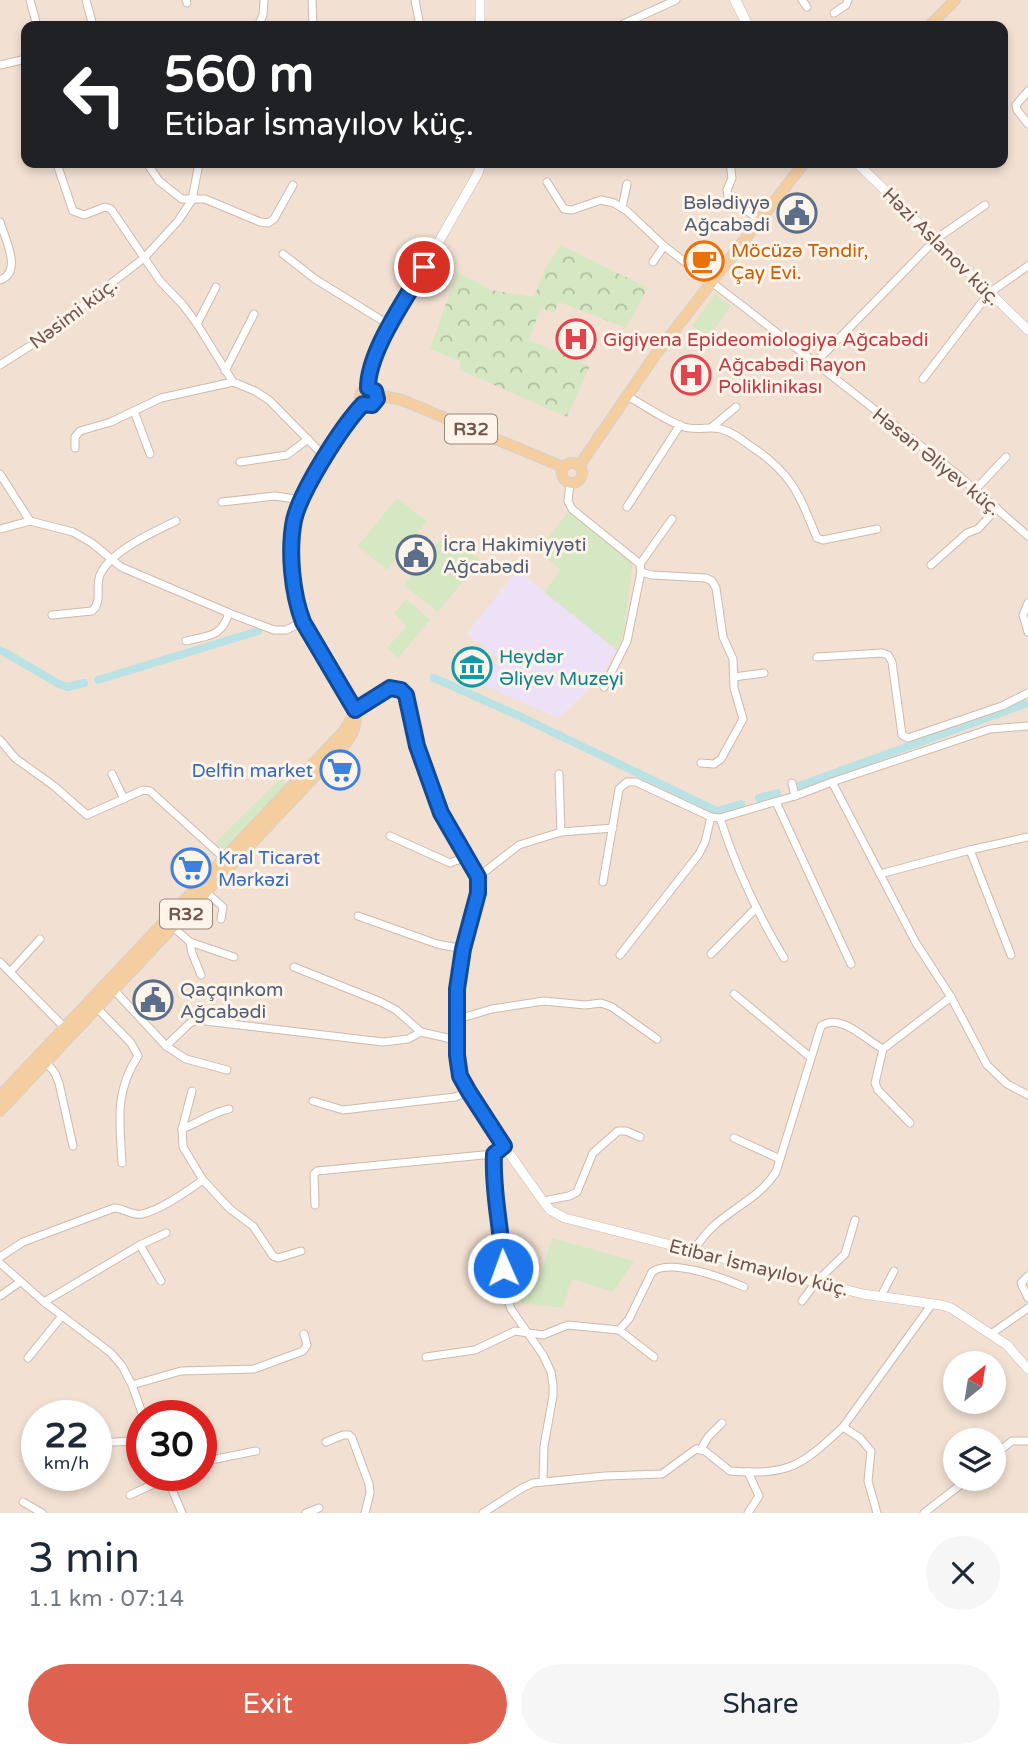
<!DOCTYPE html>
<meta charset="utf-8">
<style>
:root{--surface:#fff;--page:#f6f6f7;--text:#1f2937;--muted:#747a83;--accent:#dd6350}
body{margin:0;font-family:"Varela Round",sans-serif;background:var(--page);color:var(--text);height:100vh;display:flex;flex-direction:column;font-size:26px;white-space:nowrap}
*{box-sizing:border-box;margin:0}
p{font-size:23px;color:var(--muted)}
.icon{flex:none;width:38px;height:38px;fill:none;stroke:currentColor;stroke-width:2;stroke-linecap:round;stroke-linejoin:round}
.map{position:relative;height:1513px;overflow:hidden}
.drawer{display:flex;flex-direction:column;background:var(--surface);flex:1}
.drawer>*{flex:none}
.top-card{position:absolute;left:21px;top:21px;width:987px;height:147px;border-radius:14px;box-shadow:0 4px 10px #0003;background:#202124;color:#fff;overflow:hidden}
.needle{width:46px;rotate:30deg}
.controls{position:absolute;left:943px;top:1351px;display:grid;gap:14px}
.controls a{display:grid;place-items:center;width:63px;height:63px;border-radius:50%;background:var(--surface);box-shadow:0 4px 10px #0003;font-size:35px}
.speed{position:absolute;left:21px;top:1400px;display:flex;gap:14px;font-size:35px;font-weight:700;text-align:center}
.speed>*{display:grid;place-content:center;width:91px;height:91px;border-radius:50%;background:var(--surface);box-shadow:0 4px 10px #0003;line-height:1}
.speed small{font-size:18px;font-weight:400}
.speed .limit{border:10px solid #d22;background:#fff;color:#111}
.pin{position:absolute;display:grid;place-items:center;width:60px;height:60px;color:#fff;margin:-30px;border:4px solid #fff;border-radius:50%;box-shadow:0 2px 7px #0007}
.me{position:absolute;width:77px;margin:-38px;rotate:358deg;stroke-linejoin:round;filter:drop-shadow(0 0 5px #0008)}
.turn{display:flex;align-items:center;gap:24px;height:147px;padding:0 28px;font-size:32px}
.turn .icon{width:91px;height:91px;stroke-width:2.5}
.turn b{display:block;font-size:49px;line-height:60px}
.round{display:grid;place-items:center;flex:none;width:74px;height:74px;border-radius:37px;background:var(--page)}
.summary{display:flex;align-items:center;justify-content:space-between;height:119px;padding:0 28px}
h1{font-size:42px;font-weight:600;line-height:52px}
.primary-button{display:flex;gap:14px;margin-top:auto;padding:14px 28px}
.primary-button a{flex:1;height:80px;border-radius:42px;background:var(--accent);color:#fff;font-size:28px;font-weight:600;line-height:80px;text-align:center}
.primary-button a+a{background:var(--page);color:var(--text)}
.map>svg:first-child{display:block}
</style>
<div class="map">
<svg width="1028" height="1513" viewBox="0 0 1028 1513">
<defs>
<pattern id="forest-crowns" width="20" height="18" patternUnits="userSpaceOnUse" patternTransform="scale(1.75)"><rect width="20" height="18" fill="#d5e7c3"/><path d="M2 6a3 3 0 1 1 6 0M12 15a3 3 0 1 1 6 0" fill="none" stroke="#b1bea0"/></pattern>
</defs>
<rect width="100%" height="100%" fill="#fbf0e4"/>
<path fill="#f2e1d3" fill-rule="evenodd" d="M 0,0 L 1028,0 L 1028,1513 L 0,1513 ZM 26,26 L 1003,26 L 1003,163 L 26,163 ZM 956,1363 L 994,1363 L 994,1402 L 956,1402 ZM 37,1416 L 96,1416 L 96,1475 L 37,1475 ZM 142,1416 L 201,1416 L 201,1475 L 142,1475 ZM 956,1440 L 994,1440 L 994,1479 L 956,1479 Z"/>
<path fill="#ede1f7" d="M 517,570 L 617,650 L 599,679 L 558,718 L 480,683 L 498,658 L 467,634 Z"/>
<g fill="#d5e7c3">
<path d="M 715,294 L 731,306 L 709,336 L 692,326 Z"/>
<path d="M 397,498 L 427,521 L 387,570 L 358,546 Z"/>
<path d="M 569,511 L 633,561 L 623,636 L 617,650 L 544,592 L 561,570 L 538,551 Z"/>
<path d="M 446,533 L 480,560 L 438,612 L 404,585 Z"/>
<path d="M 406,599 L 430,620 L 398,658 L 387,648 L 407,626 L 394,613 Z"/>
<path d="M 281,778 L 286,784 L 224,849 L 215,843 Z"/>
<path d="M 552,1238 L 634,1261 L 613,1292 L 572,1279 L 563,1308 L 521,1303 L 515,1290 L 517,1278 L 538,1282 Z"/>
</g>
<path fill="url(#forest-crowns)" d="M 561,245 L 648,288 L 626,328 L 559,302 L 554,313 L 541,308 L 529,340 L 590,366 L 567,417 L 460,370 L 460,361 L 430,349 L 457,272 L 491,290 L 534,297 L 547,265 Z"/>
<g fill="none" stroke-linecap="round" stroke-linejoin="round">
<g stroke="#bae1e3" stroke-width="8">
<path d="M 0,650 L 61,685 L 68,687 L 84,683"/>
<path d="M 434,678 L 517,715"/>
<path d="M 98,680 L 258,631"/>
<path d="M 517,715 L 717,811 L 741,804"/>
<path d="M 796,787 L 1025,704"/>
<path d="M 759,798 L 777,793"/>
</g>
<g stroke="#cdb9ae" stroke-width="9">
<g id="minor">
<path d="M 30,0 L 37,26"/>
<path d="M 86,0 L 93,26"/>
<path d="M 186,0 L 187,3"/>
<path d="M 312,0 L 313,26"/>
<path d="M 415,0 L 420,26"/>
<path d="M 802,0 L 807,7"/>
<path d="M 834,13 L 846,5 L 848,0"/>
<path d="M 258,26 L 263,15 L 264,0"/>
<path d="M 619,26 L 676,0"/>
<path d="M 0,65 L 26,59"/>
<path d="M 1028,91 L 1016,105 L 1017,110 L 1028,124"/>
<path d="M 147,163 L 159,181 L 182,199 L 205,199 L 260,222 L 268,223 L 274,219 L 293,185"/>
<path d="M 730,163 L 732,178 L 727,190 L 728,196 L 759,220"/>
<path d="M 57,164 L 73,211 L 84,215 L 105,207 L 111,209 L 160,281 L 183,305 L 197,324 L 233,382 L 255,391 L 269,400 L 326,458"/>
<path d="M 547,182 L 564,209 L 572,210 L 601,200 L 614,203 L 627,211 L 664,246 L 744,307 L 958,475 L 1028,536"/>
<path d="M 622,208 L 627,184"/>
<path d="M 0,222 C 5,239 23,272 0,280"/>
<path d="M 283,254 L 315,279 L 391,326"/>
<path d="M 653,262 L 664,246"/>
<path d="M 197,324 L 216,287"/>
<path d="M 815,363 L 936,239 L 985,205"/>
<path d="M 0,365 L 33,344 L 144,258 L 178,221 L 192,200 L 199,163"/>
<path d="M 225,371 L 254,314"/>
<path d="M 923,379 L 989,293 L 1028,266"/>
<path d="M 627,396 C 646,406 664,420 684,427 C 697,431 709,426 721,429 C 732,432 740,438 749,445 C 792,473 798,492 817,538 L 823,540 L 877,529"/>
<path d="M 134,411 L 150,454"/>
<path d="M 712,427 L 736,407"/>
<path d="M 75,448 L 75,437 L 80,431 L 111,422 L 161,398 L 233,382"/>
<path d="M 240,462 L 287,455 L 308,439"/>
<path d="M 0,474 L 30,521"/>
<path d="M 570,484 L 568,501 L 572,509 L 640,564 L 641,572 L 627,641 L 604,687"/>
<path d="M 975,490 L 1006,457"/>
<path d="M 222,502 L 275,496 L 302,500"/>
<path d="M 627,507 L 680,425"/>
<path d="M 0,529 L 30,521 L 73,532 L 92,543 L 121,567 L 229,613 L 274,630 L 286,630 L 303,622"/>
<path d="M 640,564 L 672,519"/>
<path d="M 931,565 L 967,533 L 978,529 L 997,508"/>
<path d="M 641,572 L 652,575 L 706,578 L 712,581 L 716,588 L 723,637 L 733,659 L 734,688 L 743,719 L 721,759 L 714,764 L 701,763"/>
<path d="M 1028,603 L 1023,615 L 1028,632"/>
<path d="M 52,615 L 92,611 C 103,602 95,586 100,575 C 110,551 154,532 176,521"/>
<path d="M 186,641 C 209,635 221,638 229,613"/>
<path d="M 817,657 L 882,653 L 888,655 L 892,662 L 902,735 L 908,738 L 1002,706 L 1028,693"/>
<path d="M 734,677 L 764,673"/>
<path d="M 0,740 L 15,758 L 54,786 L 87,815 L 143,790 L 150,791 L 224,858"/>
<path d="M 112,774 L 124,799"/>
<path d="M 559,774 L 561,832"/>
<path d="M 832,782 L 990,729 L 1028,726"/>
<path d="M 792,783 L 795,796"/>
<path d="M 776,802 L 851,964"/>
<path d="M 720,818 C 736,868 757,913 784,958"/>
<path d="M 390,836 L 450,863 L 466,857"/>
<path d="M 970,850 L 1011,955"/>
<path d="M 880,874 L 970,850 L 1028,837"/>
<path d="M 478,877 L 519,845 L 561,832 L 613,828"/>
<path d="M 603,882 L 619,789 L 627,782 L 636,782 L 711,817 L 720,818 L 795,796 L 832,782 L 916,943 L 951,997 L 987,1065 L 1007,1084 L 1028,1095"/>
<path d="M 206,892 L 223,907 L 221,919"/>
<path d="M 358,916 L 437,944 L 463,949"/>
<path d="M 173,927 L 190,942 L 234,957"/>
<path d="M 190,942 L 192,953 L 201,975"/>
<path d="M 711,954 L 756,908"/>
<path d="M 620,955 L 699,854 L 705,842 L 711,817"/>
<path d="M 0,962 L 65,1028"/>
<path d="M 294,967 L 381,1002 L 396,1010 L 421,1032 L 456,1040"/>
<path d="M 10,972 L 40,939"/>
<path d="M 114,990 L 166,1046 L 186,1059 L 227,1070"/>
<path d="M 734,994 L 810,1057"/>
<path d="M 97,1008 L 131,1043 L 138,1056 C 114,1092 120,1123 122,1163"/>
<path d="M 458,1019 L 492,1009 L 544,1001 L 585,1005 L 601,1003 L 612,1007 L 657,1039"/>
<path d="M 166,1046 L 190,1023 L 197,1020 L 383,1042 L 408,1039 L 421,1032"/>
<path d="M 883,1049 L 875,1083 L 878,1090 L 910,1123"/>
<path d="M 46,1062 L 55,1073 L 59,1083 L 73,1146"/>
<path d="M 192,1091 L 182,1129 L 183,1147 L 203,1180 L 230,1209 L 253,1226 L 273,1256 L 278,1258 L 301,1251"/>
<path d="M 313,1101 L 343,1110 L 455,1097 L 469,1092"/>
<path d="M 182,1129 C 198,1123 213,1112 229,1109"/>
<path d="M 734,1138 L 780,1159"/>
<path d="M 504,1146 L 494,1154 L 494,1200 L 502,1237 L 503,1287 L 511,1309 L 543,1355 L 551,1372 L 553,1385 L 553,1396 L 544,1446 L 543,1480"/>
<path d="M 543,1201 L 569,1196 L 577,1192 L 593,1153 L 618,1131 L 626,1131 L 640,1137"/>
<path d="M 315,1205 L 314,1174 L 317,1171 L 494,1154"/>
<path d="M 140,1245 L 161,1281"/>
<path d="M 502,1250 L 520,1254"/>
<path d="M 694,1251 C 715,1212 754,1206 776,1172 L 821,1026 C 840,1012 866,1040 883,1049 L 951,997"/>
<path d="M 0,1257 L 23,1242 L 114,1208 C 124,1208 132,1216 142,1214 C 161,1210 187,1191 203,1180"/>
<path d="M 0,1263 L 44,1302 L 111,1353 L 122,1366 L 132,1385 L 143,1416"/>
<path d="M 1028,1276 L 1021,1283 L 1028,1298"/>
<path d="M 0,1296 L 20,1282"/>
<path d="M 881,1296 L 894,1271"/>
<path d="M 802,1301 L 816,1282 L 845,1254 L 855,1220"/>
<path d="M 44,1302 L 140,1245 L 166,1233"/>
<path d="M 619,1330 L 654,1357"/>
<path d="M 991,1334 L 1028,1308"/>
<path d="M 426,1357 L 475,1350 L 515,1331 L 543,1335 L 568,1325 L 619,1330 L 629,1319 L 652,1272 C 670,1258 724,1278 744,1287"/>
<path d="M 28,1358 L 62,1316"/>
<path d="M 132,1385 L 181,1371 L 254,1369 L 303,1351 L 307,1345 L 304,1334"/>
<path d="M 843,1427 L 932,1304"/>
<path d="M 326,1442 L 343,1435 L 349,1435 L 352,1438 L 369,1484 L 370,1493 L 365,1513"/>
<path d="M 96,1443 L 134,1441 L 142,1439"/>
<path d="M 701,1449 L 708,1437 L 722,1423"/>
<path d="M 994,1455 L 1012,1441 L 1028,1441"/>
<path d="M 201,1462 L 256,1451"/>
<path d="M 748,1472 L 759,1496 L 748,1513"/>
<path d="M 166,1475 L 182,1513"/>
<path d="M 130,1495 L 167,1478"/>
<path d="M 23,1502 L 42,1513"/>
<path d="M 306,1513 L 319,1508"/>
<path d="M 483,1513 L 522,1488 L 533,1483 L 605,1476 L 662,1474 L 696,1449 L 705,1451 L 730,1471 C 790,1475 800,1467 843,1427 L 860,1438 L 871,1451 L 868,1481 L 877,1513"/>
<path d="M 924,1513 L 968,1479"/>
</g>
</g>
<g stroke="#cdb9ae" stroke-width="10">
<g id="tertiary">
<path d="M 480,0 L 480,26"/>
<path d="M 857,163 L 1028,330"/>
<path d="M 368,388 L 371,366 L 380,345 L 478,173 L 481,163"/>
<path d="M 355,710 L 390,688 L 396,688 L 406,695 L 417,746 L 441,812 L 478,877 L 478,893 L 463,949 L 457,989 L 456,1040 L 460,1075 L 469,1092 L 504,1146 L 543,1201 L 550,1210 L 565,1218 L 863,1294 L 941,1305 L 951,1308 L 1007,1345 L 1028,1369"/>
</g>
</g>
<g stroke="#d0b8ac" stroke-width="11">
<path id="secondary" d="M 735,0 L 748,26"/>
</g>
<g stroke="#d7cfcd" stroke-width="12">
<g id="primary">
<path d="M 929,26 L 955,0"/>
<circle cx="369" cy="397" r="9"/>
<path d="M 377,395 L 402,400 L 563,467"/>
<circle cx="572" cy="473" r="10"/>
<path d="M 579,466 L 656,354 L 804,163"/>
<path d="M 0,1096 L 344,731 L 353,716"/>
<path d="M 0,1111 L 346,743 C 351,736 356,728 356,719 C 356,691 308,644 298,610 C 291,584 289,546 295,519 C 301,491 343,425 363,404"/>
</g>
</g>
<use href="#minor" stroke="#fff" stroke-width="7"/>
<use href="#tertiary" stroke="#fff" stroke-width="9"/>
<use href="#secondary" stroke="#fff" stroke-width="10"/>
<use href="#primary" stroke="#f5cea0" stroke-width="10"/>
</g>
<g fill="none" stroke-linecap="round" stroke-linejoin="round">
<g stroke="#114b97" stroke-width="18">
<path id="route" d="M 424,267 C 406,299 368,351 368,388 L 375,391 L 377,399 L 372,405 L 363,404 C 342,426 301,490 294,520 C 288,551 292,593 303,622 L 355,710 L 390,688 L 401,690 L 406,695 L 417,746 L 441,813 L 478,877 L 478,893 L 463,949 L 457,989 L 457,1055 L 460,1076 L 469,1092 L 504,1146 L 494,1154 C 492,1193 502,1229 503,1268"/>
</g>
<use href="#route" stroke="#1a73e8" stroke-width="12"/>
</g>
<defs>
<g id="civic-ring" transform="scale(2.0125)"><circle r="9.5" fill="#fef4ea" stroke="#5c6f8a" stroke-width="1.5"/><path d="M-.6-6.5H3V-4.5H.6V-3L4-1V1h2V6H-6V1h2V-1L-.6-3ZM-1.2 2.5V6h2.4V2.5Z" fill="#5c6f8a"/></g>
<g id="cafe-ring" transform="scale(2.0125)"><circle r="9.5" fill="#fef4ea" stroke="#e8710a" stroke-width="1.5"/><path d="M-5.5-4.5H6V0H3Q3 3.5 0 3.5H-2.5Q-5.5 3.5-5.5 0ZM3-3.2v2h1.7v-2ZM-6 4.5H4V6H-6Z" fill="#e8710a"/></g>
<g id="hospital-ring" transform="scale(2.0125)"><circle r="9.5" fill="#fef4ea" stroke="#e0444e" stroke-width="1.5"/><path d="M-5-5h3v3.5h4V-5h3V5h-3V1.5h-4V5h-3Z" fill="#e0444e"/></g>
<g id="museum-ring" transform="scale(2.0125)"><circle r="9.5" fill="#fef4ea" stroke="#0f9aa8" stroke-width="1.5"/><path d="M0-6L6-3V-2H-6V-3ZM-5-1h2V3h-2ZM-1-1h2V3h-2ZM3-1h2V3H3ZM-6 4H6V6H-6Z" fill="#0f9aa8"/></g>
<g id="supermarket-ring" transform="scale(2.0125)"><circle r="9.5" fill="#fef4ea" stroke="#3f7fe0" stroke-width="1.5"/><path d="M-6-5.5h2.5l.6 2H6L4.5 2H-2.5L-4.4-4H-6ZM-1.5 3.2a1.3 1.3 0 1 0 .1 0ZM3 3.2a1.3 1.3 0 1 0 .1 0Z" fill="#3f7fe0"/></g>
</defs>
<g fill-rule="evenodd">
<use href="#civic-ring" x="797" y="213"/>
<use href="#cafe-ring" x="704" y="261"/>
<use href="#hospital-ring" x="576" y="339"/>
<use href="#hospital-ring" x="691" y="375"/>
<use href="#civic-ring" x="416" y="555"/>
<use href="#museum-ring" x="472" y="667"/>
<use href="#supermarket-ring" x="340" y="770"/>
<use href="#supermarket-ring" x="191" y="868"/>
<use href="#civic-ring" x="153" y="1000"/>
</g>
<g text-anchor="middle" stroke-width="6" stroke-linejoin="round" paint-order="stroke">
<g fill="#fef4ea" stroke="#9b857b" stroke-width="2">
<rect x="445" y="414.5" width="52" height="29" rx="5"/>
<rect x="160" y="899.5" width="52" height="29" rx="5"/>
</g>
<g font-size="18" font-weight="bold" fill="#71554b">
<text x="471" y="435">R32</text>
<text x="186" y="920">R32</text>
</g>
<g font-size="19" fill="#4e5e75" stroke="#fef4ea" text-anchor="start">
<text x="770" y="209" text-anchor="end">Bələdiyyə<tspan x="770" dy="22">Ağcabədi</tspan></text>
<text x="443" y="551">İcra Hakimiyyəti<tspan x="443" dy="22">Ağcabədi</tspan></text>
<text x="180" y="996">Qaçqınkom<tspan x="180" dy="22">Ağcabədi</tspan></text>
</g>
<g font-size="19" fill="#71554b" stroke="#fef4ea">
<text transform="translate(942 246) rotate(45)" y="7">Həzi Aslanov küç.</text>
<text transform="translate(73 313) rotate(-37)" y="7">Nəsimi küç.</text>
<text transform="translate(937 461) rotate(39)" y="7">Həsən Əliyev küç.</text>
<text transform="translate(759 1267) rotate(14)" y="7">Etibar İsmayılov küç.</text>
</g>
<g font-size="19" fill="#c56008" stroke="#fef4ea" text-anchor="start">
<text x="731" y="257">Möcüzə Təndir,<tspan x="731" dy="22">Çay Evi.</tspan></text>
</g>
<g font-size="19" fill="#be3a42" stroke="#fef4ea" text-anchor="start">
<text x="603" y="346">Gigiyena Epideomiologiya Ağcabədi</text>
<text x="718" y="371">Ağcabədi Rayon<tspan x="718" dy="22">Poliklinikası</tspan></text>
</g>
<g font-size="19" fill="#0d838f" stroke="#fef4ea" text-anchor="start">
<text x="499" y="663">Heydər<tspan x="499" dy="22">Əliyev Muzeyi</tspan></text>
</g>
<g font-size="19" fill="#366cbe" stroke="#fef4ea" text-anchor="end">
<text x="313" y="777">Delfin market</text>
<text x="218" y="864" text-anchor="start">Kral Ticarət<tspan x="218" dy="22">Mərkəzi</tspan></text>
</g>
</g>
</svg>
<div class="controls">
<a><svg class="needle" viewBox="-14 -14 28 28"><path d="M0-13l5 13h-10z" fill="#e53935"/><path d="M0 13l5-13h-10z" fill="#747a83"/></svg></a>
<a><svg class="icon" aria-label="layers" viewBox="0 0 24 24"><path d="M12 4l9 5-9 5-9-5zM3 14l9 5 9-5"/></svg></a>
</div>
<div class="speed"><div>22<small>km/h</small></div><div class="limit">30</div></div>
<div class="pin" style="left:424px;top:267px;background:#d93025"><svg class="icon" aria-label="arrive" viewBox="0 0 24 24"><path d="M6 21V4h12l-3 4 3 4H6"/></svg></div>
<svg class="me" style="left:503px;top:1268px" viewBox="-20 -20 40 40"><circle r="17" fill="#1a73e8" stroke="#fff" stroke-width="3"/><path d="M0-11L8 9 0 5-8 9z" fill="#fff"/></svg>
<div class="top-card">
<div class="turn"><svg class="icon" aria-label="left" viewBox="0 0 24 24"><path d="M17 20v-9H6M10 6l-5 5 5 5"/></svg><div><b>560 m</b>Etibar İsmayılov küç.</div></div>
</div>
</div>
<section class="drawer">
<div class="summary"><div><h1>3 min</h1><p>1.1 km · 07:14</p></div><a class="round"><svg class="icon" aria-label="close" viewBox="0 0 24 24"><path d="M6 6l12 12M18 6L6 18"/></svg></a></div>
<div class="primary-button"><a>Exit</a><a>Share</a></div>
</section>
